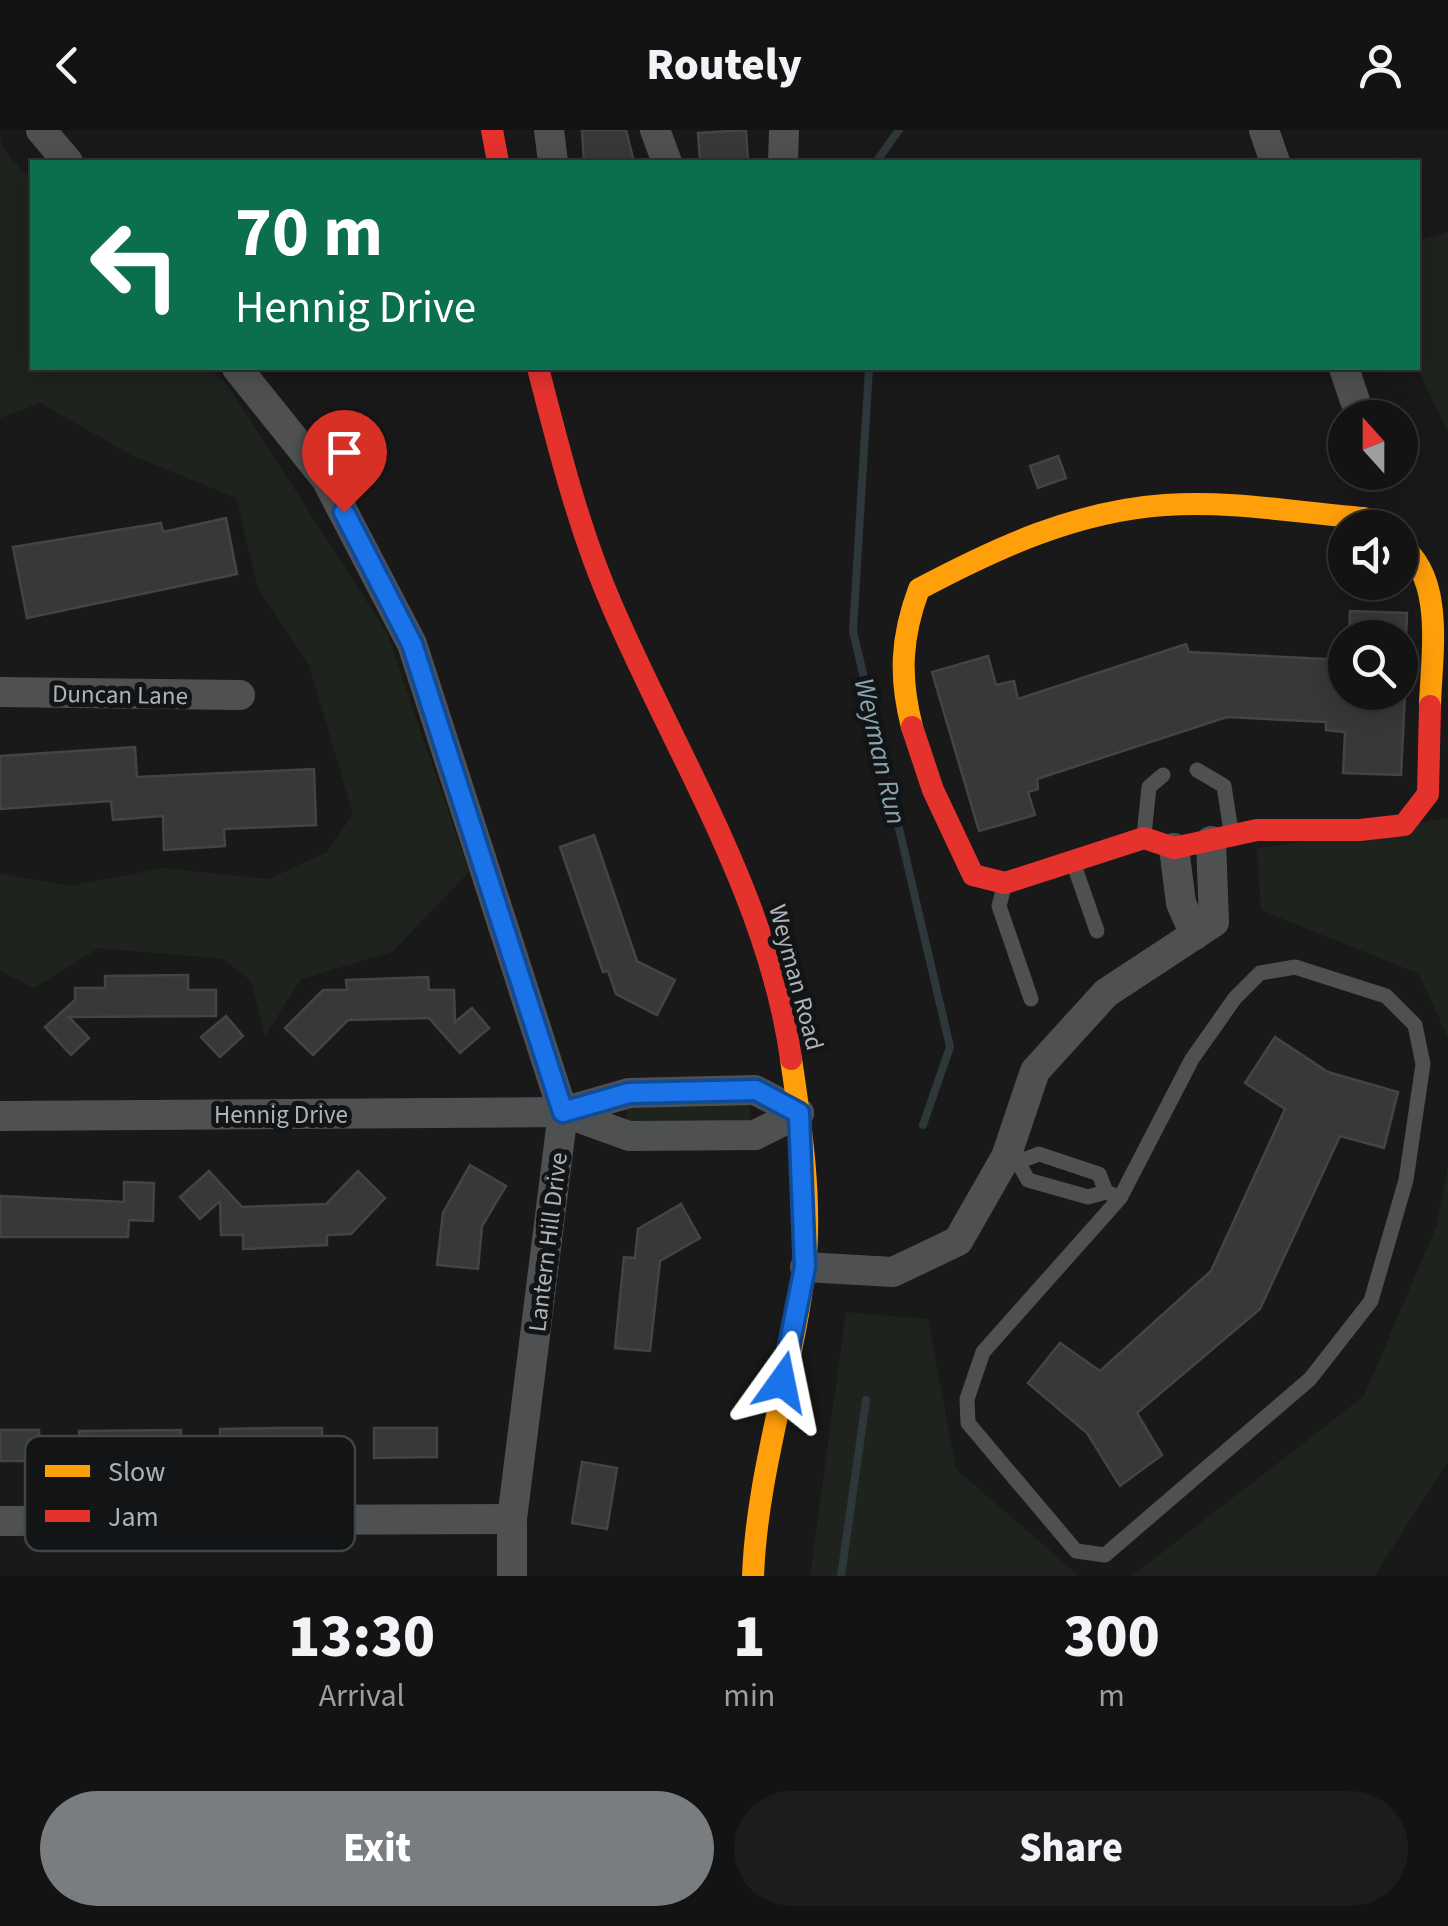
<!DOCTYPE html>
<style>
:root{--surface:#131313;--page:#1c1c1c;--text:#f1f3f6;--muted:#9d9ea0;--line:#323233;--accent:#797d80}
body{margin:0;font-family:"Source Sans 3",sans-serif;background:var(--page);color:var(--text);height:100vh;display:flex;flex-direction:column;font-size:38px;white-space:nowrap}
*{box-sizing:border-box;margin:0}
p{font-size:32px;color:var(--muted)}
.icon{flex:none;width:55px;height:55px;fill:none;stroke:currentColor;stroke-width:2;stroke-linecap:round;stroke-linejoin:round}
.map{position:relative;height:1446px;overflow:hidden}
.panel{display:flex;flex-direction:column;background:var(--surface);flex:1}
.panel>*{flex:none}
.banner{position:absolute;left:30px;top:30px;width:1390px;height:210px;border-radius:0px;box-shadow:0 5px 25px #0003,0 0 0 2px var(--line);background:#0b6e4f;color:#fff;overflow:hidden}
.needle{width:65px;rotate:339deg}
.fabs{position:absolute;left:1328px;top:270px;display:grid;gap:20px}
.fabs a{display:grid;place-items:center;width:90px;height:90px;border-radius:50%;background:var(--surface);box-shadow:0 5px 25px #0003,0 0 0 2px var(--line);font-size:50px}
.pin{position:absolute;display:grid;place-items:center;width:85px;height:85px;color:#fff;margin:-102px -42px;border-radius:50% 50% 50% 0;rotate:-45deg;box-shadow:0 0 10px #0007}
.pin .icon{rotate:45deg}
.me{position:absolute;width:110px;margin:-55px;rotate:12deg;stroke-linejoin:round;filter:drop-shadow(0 0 8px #0008)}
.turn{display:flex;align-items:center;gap:35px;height:210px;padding:0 40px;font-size:45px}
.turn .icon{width:130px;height:130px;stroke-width:2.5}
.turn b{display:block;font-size:70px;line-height:85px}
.eta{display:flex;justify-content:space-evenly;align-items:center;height:170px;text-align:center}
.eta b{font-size:60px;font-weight:800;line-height:70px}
.action{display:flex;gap:20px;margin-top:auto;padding:20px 40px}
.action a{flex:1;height:115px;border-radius:60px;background:var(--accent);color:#fff;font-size:40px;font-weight:800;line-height:115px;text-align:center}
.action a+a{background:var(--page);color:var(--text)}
header{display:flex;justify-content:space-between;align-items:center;height:130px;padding:0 40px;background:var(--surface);font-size:45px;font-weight:800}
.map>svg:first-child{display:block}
</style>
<header><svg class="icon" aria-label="back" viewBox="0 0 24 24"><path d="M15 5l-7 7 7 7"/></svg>Routely<svg class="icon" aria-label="person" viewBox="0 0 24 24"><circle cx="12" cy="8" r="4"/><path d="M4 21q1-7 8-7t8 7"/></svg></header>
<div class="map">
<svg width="1448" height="1446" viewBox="0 0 1448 1446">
<rect width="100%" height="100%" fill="#191919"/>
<g fill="#1e231e">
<path d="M 0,5 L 4,20 L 32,51 L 32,238 L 209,238 L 229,257 L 387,503 L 469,742 L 392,822 L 301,849 L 265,906 L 251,851 L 223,829 L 99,818 L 34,858 L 0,841 L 0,743 L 69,756 L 164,738 L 269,749 L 327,722 L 353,684 L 309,535 L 258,458 L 236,368 L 133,326 L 40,273 L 0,288 Z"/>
<path d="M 1448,102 L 1448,302 L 1417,238 L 1418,110 Z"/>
<path d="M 1448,688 L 1448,908 L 1419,844 L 1261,780 L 1257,719 Z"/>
<path d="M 742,973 L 750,978 L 750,990 L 627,991 L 627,978 Z"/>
<path d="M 1448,1035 L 1448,1332 L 1374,1446 L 1132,1446 L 1364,1266 L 1436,1097 Z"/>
<path d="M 846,1182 L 928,1189 L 956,1339 L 1079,1446 L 810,1446 Z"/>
</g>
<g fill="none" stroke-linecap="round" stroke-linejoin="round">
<g stroke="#2e373a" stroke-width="8">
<path d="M 876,32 L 899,0"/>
<path d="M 869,238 L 853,501 L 950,917 L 923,995"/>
<path d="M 841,1446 L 866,1270"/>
</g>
</g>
<g fill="#373838" stroke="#424445" stroke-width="2.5">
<path d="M 582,0 L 626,0 L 634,32 L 584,32 Z"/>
<path d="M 746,0 L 748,32 L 700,32 L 698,3 Z"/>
<path d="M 1058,326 L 1066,348 L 1038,358 L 1030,336 Z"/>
<path d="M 226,388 L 237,444 L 27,488 L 13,417 L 161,393 L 163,402 Z"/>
<path d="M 1350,481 L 1407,483 L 1406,508 L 1349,508 Z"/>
<path d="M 1186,514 L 1189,522 L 1345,530 L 1345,562 L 1405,562 L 1401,645 L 1343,643 L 1345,602 L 1326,600 L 1326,592 L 1227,587 L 1037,649 L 1038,659 L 1028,662 L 1035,685 L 979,701 L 932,542 L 988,526 L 996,555 L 1014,551 L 1018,569 Z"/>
<path d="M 135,617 L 137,647 L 314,639 L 316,695 L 224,699 L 225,716 L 164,720 L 163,686 L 113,690 L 111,671 L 0,679 L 0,626 Z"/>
<path d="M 594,705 L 637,831 L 675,850 L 657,885 L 616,864 L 608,841 L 603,842 L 560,717 Z"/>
<path d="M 188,845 L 188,860 L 216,860 L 216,886 L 69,887 L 89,908 L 71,925 L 45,897 L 75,870 L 75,858 L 105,858 L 105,846 Z"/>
<path d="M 428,847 L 429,860 L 454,860 L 455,892 L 472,878 L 489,898 L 460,923 L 429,888 L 348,890 L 313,925 L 285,898 L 323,860 L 347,860 L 346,850 Z"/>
<path d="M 226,886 L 243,906 L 220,927 L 201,907 Z"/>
<path d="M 1275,907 L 1328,942 L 1398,962 L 1384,1018 L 1340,1006 L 1260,1179 L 1137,1283 L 1162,1325 L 1120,1356 L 1087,1303 L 1028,1253 L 1060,1213 L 1100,1241 L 1211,1141 L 1285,979 L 1245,953 Z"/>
<path d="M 470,1035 L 506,1056 L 482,1096 L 478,1139 L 437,1135 L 443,1083 Z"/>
<path d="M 209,1041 L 242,1077 L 326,1074 L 358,1041 L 385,1068 L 351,1104 L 327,1105 L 327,1115 L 243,1119 L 243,1105 L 221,1105 L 220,1071 L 200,1089 L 180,1067 Z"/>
<path d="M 124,1052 L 154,1053 L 153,1091 L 129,1090 L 128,1107 L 0,1107 L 0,1066 L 124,1072 Z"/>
<path d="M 681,1074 L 700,1108 L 660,1131 L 650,1221 L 615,1218 L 624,1127 L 635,1128 L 638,1099 Z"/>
<path d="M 276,1298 L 322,1298 L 322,1328 L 221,1330 L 220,1299 Z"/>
<path d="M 374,1298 L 437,1298 L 437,1327 L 374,1328 Z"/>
<path d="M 0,1300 L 39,1300 L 40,1331 L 0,1331 Z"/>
<path d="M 181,1300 L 181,1331 L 80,1330 L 79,1301 Z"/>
<path d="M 582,1332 L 617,1338 L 607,1399 L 572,1393 Z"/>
</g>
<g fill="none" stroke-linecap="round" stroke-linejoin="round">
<g stroke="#4e5052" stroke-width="15">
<path d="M 1197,640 L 1224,656 L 1231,701"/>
<path d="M 1144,705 L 1149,657 L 1163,645"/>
<path d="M 1074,735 L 1097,801"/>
<path d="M 1004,757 L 999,776 L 1031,869"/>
<path d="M 1006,1027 L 1018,1032 L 1028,1050 L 1088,1067 L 1106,1062 L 1099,1044 L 1039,1024 L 1018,1032"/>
<path d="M 1106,1062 L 1120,1068 L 983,1222 L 967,1269 L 968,1293 L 1076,1421 L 1105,1425 L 1310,1249 L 1371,1171 L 1406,1050 L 1423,934 L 1415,895 L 1386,866 L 1295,837 L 1260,843 L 1235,868 L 1192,929 L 1120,1068"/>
</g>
<g stroke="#4e5052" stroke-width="30">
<path d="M 41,0 L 68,32"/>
<path d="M 549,0 L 553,32"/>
<path d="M 655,0 L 667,32"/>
<path d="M 1264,0 L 1275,32"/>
<path d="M 783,32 L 784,0"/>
<path d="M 237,238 L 326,349 L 412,514 L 563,982 L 512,1389 L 512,1446"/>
<path d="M 1344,238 L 1355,271"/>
<path d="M 0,562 L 240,565"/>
<path d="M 1174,718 L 1181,773 L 1195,805"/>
<path d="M 563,982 L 629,1006 L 755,1005 L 799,983"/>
<path d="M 0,986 L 563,982 L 629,963 L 755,960 L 799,983"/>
<path d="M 805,1137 L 893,1142 L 958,1111 L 1006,1027 L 1035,941 L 1106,863 L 1214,792 L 1211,711"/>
<path d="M 0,1391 L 512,1389"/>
</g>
<g stroke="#ff9f0a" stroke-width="22">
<path d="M 1400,415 C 1446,448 1431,527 1430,576"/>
<path d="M 912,597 C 899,547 901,507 919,459 C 996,418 1076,381 1165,375 C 1231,370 1298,383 1364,388 L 1377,398"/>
<path d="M 753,1446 C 757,1340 793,1241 805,1136 C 812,1068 801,996 791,929"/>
</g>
<g stroke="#e5322d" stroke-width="22">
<path d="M 492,0 L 498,32"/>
<path d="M 538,238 C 559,319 579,401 613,478 C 676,624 769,769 791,929"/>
<path d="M 912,597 L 933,660 L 973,745 L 1005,753 L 1144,708 L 1174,718 L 1257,700 L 1360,700 L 1404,695 L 1428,664 L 1430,576"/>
</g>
</g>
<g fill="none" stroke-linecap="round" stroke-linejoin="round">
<g stroke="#114b97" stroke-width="25">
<path id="route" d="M 344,382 L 412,514 L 563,982 L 629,963 L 756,960 L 799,983 L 805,1137 L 782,1252"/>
</g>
<use href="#route" stroke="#1a73e8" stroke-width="18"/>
</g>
<g text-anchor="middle" stroke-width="10" stroke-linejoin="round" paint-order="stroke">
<g font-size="25" fill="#acb3b8" stroke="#131415">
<text transform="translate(120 564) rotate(1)" y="9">Duncan Lane</text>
<text transform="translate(797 847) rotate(75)" y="9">Weyman Road</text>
<text x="281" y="993">Hennig Drive</text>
<text transform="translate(547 1112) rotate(-83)" y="9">Lantern Hill Drive</text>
</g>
<g font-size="28" font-style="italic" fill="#87a5af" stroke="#131415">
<text transform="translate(881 621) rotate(77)" y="10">Weyman Run</text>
</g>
</g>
<rect x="25" y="1306" width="330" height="115" rx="15" fill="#131415" stroke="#414446" stroke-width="2.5"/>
<rect x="45" y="1335" width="45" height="12" fill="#ff9f0a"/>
<rect x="45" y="1380" width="45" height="12" fill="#e5322d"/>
<g font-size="28" fill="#acb3b8">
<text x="108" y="1351">Slow</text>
<text x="108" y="1396">Jam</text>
</g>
</svg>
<div class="fabs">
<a><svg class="needle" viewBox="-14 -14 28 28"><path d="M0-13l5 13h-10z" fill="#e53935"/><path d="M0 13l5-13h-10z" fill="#9d9ea0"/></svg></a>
<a><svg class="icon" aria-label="sound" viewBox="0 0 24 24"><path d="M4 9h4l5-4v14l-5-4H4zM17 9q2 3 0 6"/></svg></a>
<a><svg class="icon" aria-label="search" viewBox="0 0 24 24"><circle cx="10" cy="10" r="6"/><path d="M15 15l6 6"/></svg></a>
</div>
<div class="pin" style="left:344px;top:382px;background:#d93025"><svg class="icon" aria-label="arrive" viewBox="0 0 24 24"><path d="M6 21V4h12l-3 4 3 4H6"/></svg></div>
<svg class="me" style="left:782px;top:1252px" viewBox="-20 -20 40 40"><path d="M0-17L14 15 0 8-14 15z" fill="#1a73e8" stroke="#fff" stroke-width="4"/></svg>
<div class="banner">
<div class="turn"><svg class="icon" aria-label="left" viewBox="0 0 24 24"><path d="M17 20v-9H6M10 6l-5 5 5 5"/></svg><div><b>70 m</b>Hennig Drive</div></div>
</div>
</div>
<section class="panel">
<div class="eta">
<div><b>13:30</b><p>Arrival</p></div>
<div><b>1</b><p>min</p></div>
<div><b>300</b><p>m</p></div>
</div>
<div class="action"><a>Exit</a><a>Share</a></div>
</section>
